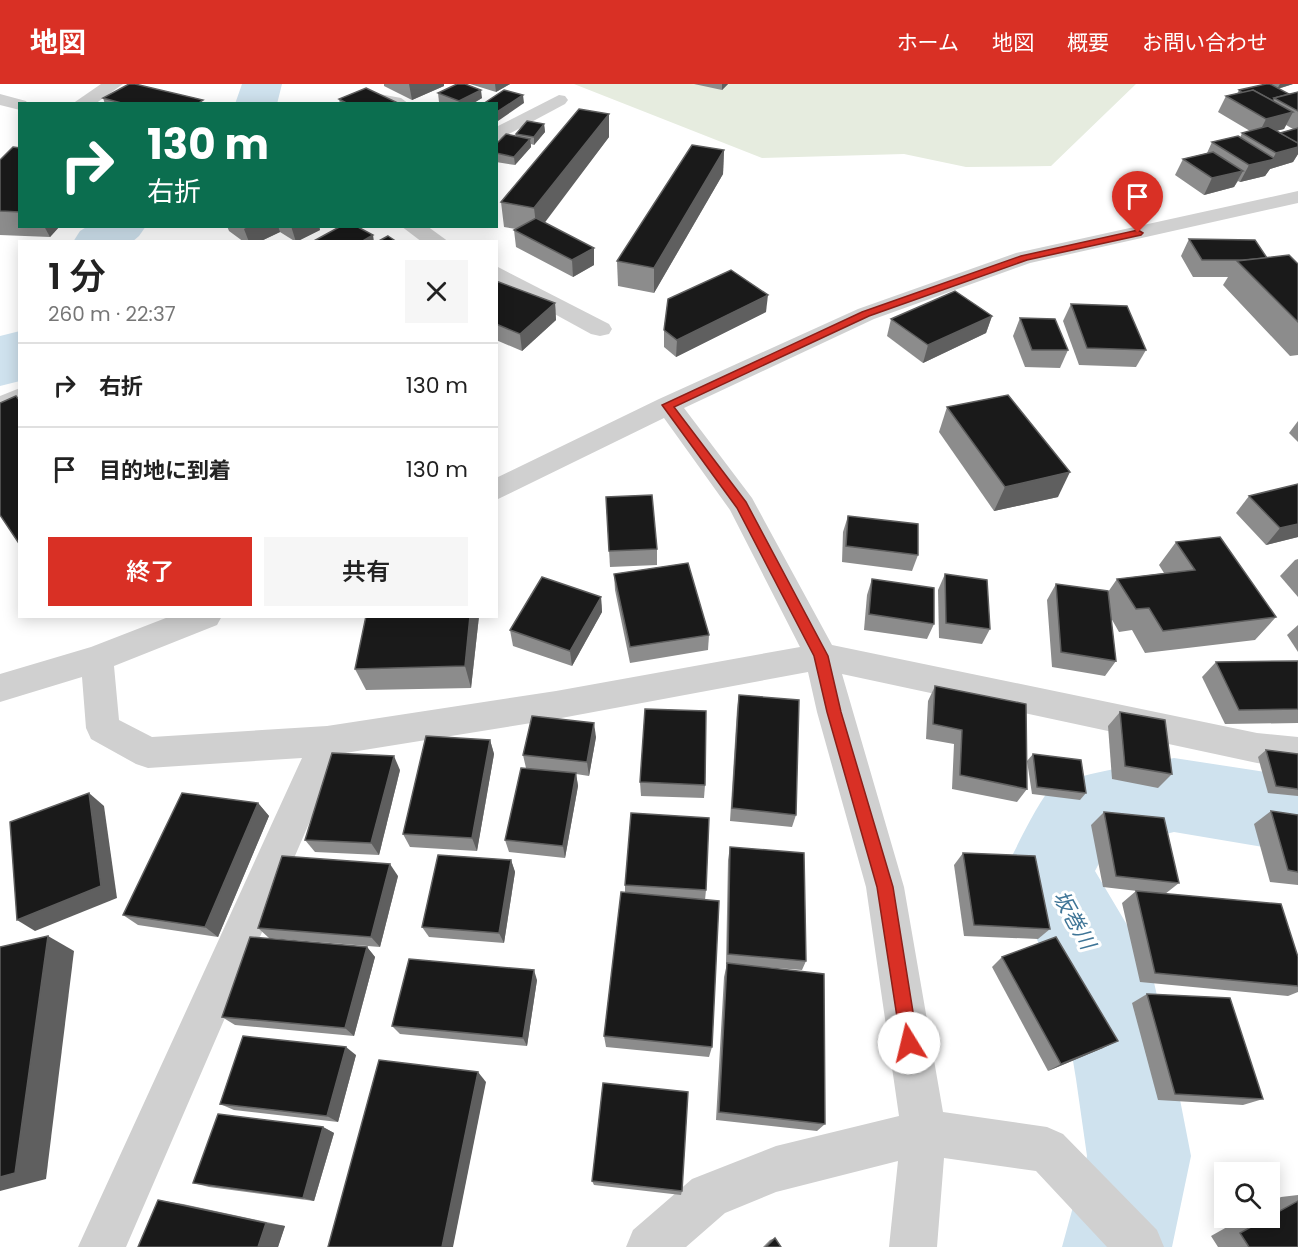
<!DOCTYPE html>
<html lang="ja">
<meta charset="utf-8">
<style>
:root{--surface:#fff;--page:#f6f6f6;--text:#222;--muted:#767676;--line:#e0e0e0;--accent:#d93025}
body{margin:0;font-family:Poppins,"Noto Sans JP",sans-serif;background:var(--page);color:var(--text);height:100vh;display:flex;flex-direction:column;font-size:22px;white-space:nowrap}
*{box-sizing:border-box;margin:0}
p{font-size:20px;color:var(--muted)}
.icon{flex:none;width:33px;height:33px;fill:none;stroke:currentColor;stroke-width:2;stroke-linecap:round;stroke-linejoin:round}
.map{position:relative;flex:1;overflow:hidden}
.sheet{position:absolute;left:18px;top:156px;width:480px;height:378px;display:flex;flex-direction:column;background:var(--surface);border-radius:0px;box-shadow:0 3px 15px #0003}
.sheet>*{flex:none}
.top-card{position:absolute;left:18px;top:18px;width:480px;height:126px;border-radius:0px;box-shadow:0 3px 15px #0003;background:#0b6e4f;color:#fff;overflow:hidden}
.controls{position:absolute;left:1214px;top:1078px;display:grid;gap:12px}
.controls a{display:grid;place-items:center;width:66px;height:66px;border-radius:0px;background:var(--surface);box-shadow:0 3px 15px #0003;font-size:30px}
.pin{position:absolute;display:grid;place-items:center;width:51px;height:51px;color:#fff;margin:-62px -26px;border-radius:50% 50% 50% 0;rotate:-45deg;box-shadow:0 0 6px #0007}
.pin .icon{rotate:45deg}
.me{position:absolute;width:66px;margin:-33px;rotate:351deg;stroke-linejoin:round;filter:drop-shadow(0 0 4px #0008)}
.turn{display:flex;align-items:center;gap:21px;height:126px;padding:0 30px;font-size:27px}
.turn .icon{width:78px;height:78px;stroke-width:2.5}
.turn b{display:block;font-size:42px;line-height:51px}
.round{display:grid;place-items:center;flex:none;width:63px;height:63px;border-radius:0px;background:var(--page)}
.head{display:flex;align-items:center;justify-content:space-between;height:102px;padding:0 30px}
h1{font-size:36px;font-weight:600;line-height:45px}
.primary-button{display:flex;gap:12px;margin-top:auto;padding:12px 30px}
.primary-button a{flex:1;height:69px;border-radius:0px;background:var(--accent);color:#fff;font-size:24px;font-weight:600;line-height:69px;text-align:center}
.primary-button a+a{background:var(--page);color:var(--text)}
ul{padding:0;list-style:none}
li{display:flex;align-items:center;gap:18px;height:84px;padding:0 30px;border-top:2px solid var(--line)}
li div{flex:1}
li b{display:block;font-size:22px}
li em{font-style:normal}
header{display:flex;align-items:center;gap:36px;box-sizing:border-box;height:84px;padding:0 30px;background:var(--accent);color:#fff}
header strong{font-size:28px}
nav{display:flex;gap:33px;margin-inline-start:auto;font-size:21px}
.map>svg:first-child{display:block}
</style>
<header>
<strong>地図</strong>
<nav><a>ホーム</a><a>地図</a><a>概要</a><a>お問い合わせ</a></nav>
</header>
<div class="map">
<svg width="1298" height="1163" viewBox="0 0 1298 1163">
<rect width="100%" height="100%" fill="#fff"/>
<path fill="#e6ecdf" d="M 574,0 L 1136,0 L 1051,82 L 966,83 L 904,70 L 762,74 Z"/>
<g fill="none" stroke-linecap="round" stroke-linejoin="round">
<g fill="#cfe2ee" fill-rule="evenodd">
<path d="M 242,0 L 282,0 L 277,20 L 235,20 Z"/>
<path d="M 88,142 L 146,142 L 139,152 L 132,158 L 73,158 L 80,147 Z"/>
<path d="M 20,247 L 20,297 L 0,302 L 0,252 Z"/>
<path d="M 1174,674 L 1298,693 L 1298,769 L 1174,748 L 1107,764 L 1095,787 L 1139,861 L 1153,894 L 1176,995 L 1191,1072 L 1172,1163 L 1062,1163 L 1087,1072 L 1076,995 L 1061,904 L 1004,789 C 1011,774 1041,711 1052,704 C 1077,689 1143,680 1174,674 Z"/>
</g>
<g fill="#d0d0d0" fill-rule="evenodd">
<path d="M 101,0 L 123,0 L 95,20 L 72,20 Z"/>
<path d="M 374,9 L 401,14 L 409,20 L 340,20 L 348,14 Z"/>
<path d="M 0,10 L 26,17 L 28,20 L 20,20 L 20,26 L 0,21 Z"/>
<path d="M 559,11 L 565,12 L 568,16 L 565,20 L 496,57 L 496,43 Z"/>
<path d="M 1298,107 L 1298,119 L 1030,179 L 874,235 L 684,324 L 752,414 L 832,561 L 1257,649 L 1298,653 L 1298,683 L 1257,679 L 842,590 L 904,803 L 943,1028 L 1047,1043 L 1063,1050 L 1157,1146 L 1164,1163 L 1107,1163 L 1036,1087 L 944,1074 L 937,1163 L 889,1163 L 898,1077 L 776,1108 L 725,1129 L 686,1163 L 626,1163 L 633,1146 L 692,1095 L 776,1062 L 899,1032 L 866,803 L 817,628 L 808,588 L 556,635 L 339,670 L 126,1163 L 78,1163 L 302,674 L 148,684 L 136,680 L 91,655 L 86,644 L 82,593 L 0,618 L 0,590 L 91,563 L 171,532 L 222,532 L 217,541 L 114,582 L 119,636 L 152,653 L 327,642 L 556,607 L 800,563 L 730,426 L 664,334 L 496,416 L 496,394 L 659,315 L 858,225 L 1016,169 Z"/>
<path d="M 401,142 L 427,142 L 449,158 L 422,158 Z"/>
<path d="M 496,182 L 609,240 L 612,245 L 609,250 L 600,252 L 591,250 L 496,198 Z"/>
<path d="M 20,304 L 20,323 L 0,332 L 0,312 Z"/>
</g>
</g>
<g fill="#8c8c8c" fill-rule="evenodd">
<path d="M 384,0 L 444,0 L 444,2 L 412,16 L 384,2 Z"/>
<path d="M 470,0 L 510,0 L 496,8 Z"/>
<path d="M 694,0 L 728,0 L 722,6 Z"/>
<path d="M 1266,0 L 1293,0 L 1278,5 L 1289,10 L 1298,8 L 1298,70 L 1293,78 L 1270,85 L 1265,92 L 1240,98 L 1238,97 L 1234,103 L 1204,111 L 1175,91 L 1183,75 L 1207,69 L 1212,58 L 1240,54 L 1242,49 L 1250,47 L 1218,28 L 1226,12 L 1237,10 L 1239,6 ZM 1286,41 L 1293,45 L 1280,49 L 1276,47 L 1284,45 Z"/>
<path d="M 438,9 L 482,14 L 472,20 L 444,20 L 439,18 Z"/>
<path d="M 103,14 L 204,20 L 105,20 Z"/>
<path d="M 339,15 L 396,18 L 396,20 L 340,20 Z"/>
<path d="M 609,30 L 609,53 L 544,138 L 594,181 L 573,193 L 516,163 L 514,146 L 516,145 L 504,143 L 501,118 Z"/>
<path d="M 544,40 L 545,48 L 534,61 L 531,60 L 531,63 L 515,81 L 496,78 L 496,60 L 516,52 L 516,50 Z"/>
<path d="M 20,64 L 20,142 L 60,142 L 50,153 L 0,151 L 0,76 Z"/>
<path d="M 724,66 L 723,90 L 654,209 L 618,202 L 617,177 Z"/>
<path d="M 227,142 L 319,142 L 320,146 L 296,158 L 280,148 L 259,158 L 244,158 L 229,147 Z"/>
<path d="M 1189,155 L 1267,174 L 1298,180 L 1298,271 L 1290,272 L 1223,201 L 1228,193 L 1193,193 L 1181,172 Z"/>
<path d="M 496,197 L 555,219 L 556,236 L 522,267 L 496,256 Z"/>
<path d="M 1071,220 L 1146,266 L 1136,283 L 1079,281 L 1063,237 Z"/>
<path d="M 766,228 L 676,273 L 664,263 L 664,246 Z"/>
<path d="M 992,232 L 986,249 L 923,279 L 887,252 L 891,235 Z"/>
<path d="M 1020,234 L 1068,266 L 1060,284 L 1025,283 L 1013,252 Z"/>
<path d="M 947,323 L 1058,413 L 994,427 L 939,348 Z"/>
<path d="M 1298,337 L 1298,358 L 1289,349 Z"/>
<path d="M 1249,412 L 1298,453 L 1266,461 L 1236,429 Z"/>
<path d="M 606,413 L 657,465 L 657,481 L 610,483 Z"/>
<path d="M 848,432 L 918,471 L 912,487 L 842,478 L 843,448 Z"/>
<path d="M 1176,458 L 1276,533 L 1255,556 L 1145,569 L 1132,546 L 1119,548 L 1111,534 L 1116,577 L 1105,592 L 1052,583 L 1047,516 L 1056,500 L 1108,508 L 1117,495 L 1164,489 L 1159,481 Z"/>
<path d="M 1298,475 L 1298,513 L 1280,492 L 1295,476 Z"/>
<path d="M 614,490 L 709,551 L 708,566 L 630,579 L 615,506 Z"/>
<path d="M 945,490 L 990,545 L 982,560 L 939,554 L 938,506 Z"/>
<path d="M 872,495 L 934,540 L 927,555 L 864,546 L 867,511 Z"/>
<path d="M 601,513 L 602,528 L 572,582 L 513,562 L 510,546 Z"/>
<path d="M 366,532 L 479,532 L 471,604 L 366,606 L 355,585 Z"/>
<path d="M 1298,541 L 1298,568 L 1287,551 Z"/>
<path d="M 1298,577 L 1298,639 L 1225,640 L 1202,593 L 1216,578 Z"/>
<path d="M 935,602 L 1027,705 L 1017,718 L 952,705 L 954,660 L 926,655 L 928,617 Z"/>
<path d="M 739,611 L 796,731 L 792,743 L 730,737 L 737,625 Z"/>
<path d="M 1120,628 L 1172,690 L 1158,704 L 1112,695 L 1108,642 Z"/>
<path d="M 596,653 L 589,692 L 576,690 L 578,702 L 565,774 L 509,768 L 505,756 L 526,684 L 523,671 Z"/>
<path d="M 490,656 L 494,670 L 477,767 L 410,763 L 403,750 Z"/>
<path d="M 1266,666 L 1298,670 L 1298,712 L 1268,709 L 1258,673 Z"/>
<path d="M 1033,670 L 1086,709 L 1080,716 L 1032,710 L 1027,677 Z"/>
<path d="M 400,686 L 379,771 L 315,768 L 305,756 Z"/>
<path d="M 640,698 L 705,701 L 704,714 L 641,712 Z"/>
<path d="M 258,719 L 269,732 L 218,853 L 138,841 L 123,831 Z"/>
<path d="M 1271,727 L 1298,731 L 1298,801 L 1270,798 L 1254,740 Z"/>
<path d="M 1104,728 L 1179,799 L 1165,810 L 1298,873 L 1298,908 L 1288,912 L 1140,898 L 1122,819 L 1136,807 L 1146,808 L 1103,803 L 1091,741 Z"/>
<path d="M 730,763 L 806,877 L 802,886 L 763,883 L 825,1040 L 817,1047 L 716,1036 L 724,893 L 727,880 L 726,880 L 728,776 Z"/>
<path d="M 963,769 L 1050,845 L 1038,855 L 964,852 L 954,781 Z"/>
<path d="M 511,776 L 515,788 L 504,859 L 429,853 L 422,843 Z"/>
<path d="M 398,792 L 380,863 L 269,854 L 258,844 Z"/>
<path d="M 625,801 L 706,806 L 705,816 L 712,963 L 709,973 L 606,963 L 604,952 L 625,809 Z"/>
<path d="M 367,863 L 375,873 L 354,952 L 235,941 L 222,933 Z"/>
<path d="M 1002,873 L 1103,964 L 1048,987 L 992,883 Z"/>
<path d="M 537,896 L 527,962 L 400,950 L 392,942 Z"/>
<path d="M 1147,910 L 1263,1015 L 1243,1021 L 1158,1016 L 1132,919 Z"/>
<path d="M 356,971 L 338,1038 L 234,1026 L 220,1020 Z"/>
<path d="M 323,1043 L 334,1049 L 314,1117 L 209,1103 L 193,1099 Z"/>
<path d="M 592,1097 L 682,1107 L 681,1111 L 594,1101 Z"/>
<path d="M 1298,1111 L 1298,1163 L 1218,1163 L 1211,1152 L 1243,1134 L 1269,1134 L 1269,1120 L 1281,1113 Z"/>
<path d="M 158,1116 L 183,1120 L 285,1142 L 278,1163 Z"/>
<path d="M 775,1154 L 781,1163 L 763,1163 L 770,1156 Z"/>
</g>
<g fill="#5f5f5f">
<path d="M 409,0 L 444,0 L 444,2 L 412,16 Z"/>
<path d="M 495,0 L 510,0 L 496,8 Z"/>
<path d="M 722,0 L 728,0 L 722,6 Z"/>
<path d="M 1280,0 L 1293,0 L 1277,5 Z"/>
<path d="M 481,6 L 482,14 L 472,20 L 460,20 L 459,17 Z"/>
<path d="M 523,11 L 524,19 L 498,37 L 497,28 Z"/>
<path d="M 1293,28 L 1284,45 L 1258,51 L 1266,35 Z"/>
<path d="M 609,30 L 609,53 L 537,149 L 534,124 Z"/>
<path d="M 544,40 L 545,48 L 534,61 L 534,53 Z"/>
<path d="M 530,55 L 531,63 L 515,81 L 514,73 Z"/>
<path d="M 1298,63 L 1298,70 L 1293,78 L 1270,85 L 1265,92 L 1240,98 L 1249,81 L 1272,76 L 1276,69 Z"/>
<path d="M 724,66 L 723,90 L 654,209 L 654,184 Z"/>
<path d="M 1243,87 L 1234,103 L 1204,111 L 1212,94 Z"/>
<path d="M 44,142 L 60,142 L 50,153 Z"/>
<path d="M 249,142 L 278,142 L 280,148 L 259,158 L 249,158 L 244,145 Z"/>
<path d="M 291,142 L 319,142 L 320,146 L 296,158 Z"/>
<path d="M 373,151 L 374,158 L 361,158 Z"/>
<path d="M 594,164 L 594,181 L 573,193 L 572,176 Z"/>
<path d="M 768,211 L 766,228 L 676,273 L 677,256 Z"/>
<path d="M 555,219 L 556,236 L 522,267 L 520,250 Z"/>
<path d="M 992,232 L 986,249 L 923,279 L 928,261 Z"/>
<path d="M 1070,388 L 1058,413 L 994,427 L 1005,403 Z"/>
<path d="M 1298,440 L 1298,453 L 1266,461 L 1280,444 Z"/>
<path d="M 601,513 L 602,528 L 572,582 L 570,567 Z"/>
<path d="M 470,532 L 479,532 L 471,604 L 465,582 Z"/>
<path d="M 594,639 L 596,653 L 589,692 L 587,678 Z"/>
<path d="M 490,656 L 494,670 L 477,767 L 472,754 Z"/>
<path d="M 394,672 L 400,686 L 379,771 L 371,759 Z"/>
<path d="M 576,689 L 578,702 L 565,774 L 563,762 Z"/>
<path d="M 89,709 L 104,722 L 117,814 L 35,847 L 17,836 Z"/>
<path d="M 258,719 L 269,732 L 218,853 L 205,843 Z"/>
<path d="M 511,776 L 515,788 L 504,859 L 499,849 Z"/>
<path d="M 390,780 L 398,792 L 380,863 L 371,853 Z"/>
<path d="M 48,852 L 74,867 L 46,1095 L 0,1107 L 0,1093 Z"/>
<path d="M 367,863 L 375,873 L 354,952 L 345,944 Z"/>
<path d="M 534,886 L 537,896 L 527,962 L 523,954 Z"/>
<path d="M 1118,957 L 1103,964 L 1048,987 L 1061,980 Z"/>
<path d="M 346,963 L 356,971 L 338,1038 L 327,1032 Z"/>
<path d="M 478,988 L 486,998 L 453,1163 L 442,1163 Z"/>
<path d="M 323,1043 L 334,1049 L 314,1117 L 303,1114 Z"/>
<path d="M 266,1139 L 285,1142 L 278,1163 L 258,1163 Z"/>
</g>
<g fill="#1a1a1a" stroke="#5f5f5f" stroke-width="1.5">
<path d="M 129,0 L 135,0 L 203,16 L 197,20 L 125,20 L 103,14 Z"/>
<path d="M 457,0 L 465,0 L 481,6 L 459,17 L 438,9 Z"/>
<path d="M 1266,0 L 1270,0 L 1289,10 L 1274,14 L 1273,17 L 1253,6 L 1243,9 L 1239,6 Z"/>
<path d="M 366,4 L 396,18 L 393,20 L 348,20 L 339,15 Z"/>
<path d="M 504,6 L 523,11 L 497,28 L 496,20 L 483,20 Z"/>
<path d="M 1253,6 L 1293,28 L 1266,35 L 1226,12 Z"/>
<path d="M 1298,8 L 1298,27 L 1274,14 Z"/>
<path d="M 579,25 L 609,30 L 534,124 L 501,118 Z"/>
<path d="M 527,37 L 544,40 L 534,53 L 516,50 Z"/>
<path d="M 1268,42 L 1298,59 L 1298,63 L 1276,69 L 1242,49 Z"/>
<path d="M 1298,44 L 1298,59 L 1280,49 Z"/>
<path d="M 506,50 L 530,55 L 514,73 L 496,69 L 496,60 Z"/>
<path d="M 1238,52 L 1275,75 L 1249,81 L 1212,58 Z"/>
<path d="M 692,61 L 724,66 L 654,184 L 617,177 Z"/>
<path d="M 13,63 L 20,64 L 20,128 L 0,127 L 0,76 Z"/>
<path d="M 1213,68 L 1243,87 L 1212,94 L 1183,75 Z"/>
<path d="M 536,134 L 594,164 L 572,176 L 514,146 Z"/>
<path d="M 341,142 L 356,142 L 373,151 L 361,158 L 312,158 Z"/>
<path d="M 388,152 L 397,158 L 377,158 Z"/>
<path d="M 1189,155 L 1255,156 L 1267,174 L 1243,176 L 1202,176 Z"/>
<path d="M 1289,171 L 1298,180 L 1298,238 L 1237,177 Z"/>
<path d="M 731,186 L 768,211 L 677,256 L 664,246 L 668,215 Z"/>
<path d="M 496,197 L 555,219 L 520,250 L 496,240 Z"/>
<path d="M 955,207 L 992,232 L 928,261 L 891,235 Z"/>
<path d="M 1071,220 L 1127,222 L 1146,266 L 1087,264 Z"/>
<path d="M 1020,234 L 1055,235 L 1068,266 L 1032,266 Z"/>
<path d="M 1008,311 L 1070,388 L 1005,403 L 947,323 Z"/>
<path d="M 16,312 L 20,317 L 20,461 L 0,431 L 0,319 Z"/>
<path d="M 1298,400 L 1298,440 L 1280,444 L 1249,412 Z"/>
<path d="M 652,411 L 657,465 L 609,467 L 606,413 Z"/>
<path d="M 848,432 L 918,440 L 918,471 L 846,462 Z"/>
<path d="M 1220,453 L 1276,533 L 1163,547 L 1149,524 L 1136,525 L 1117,495 L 1195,486 L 1176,458 Z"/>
<path d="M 688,479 L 709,551 L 630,563 L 614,490 Z"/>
<path d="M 945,490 L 987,496 L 990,545 L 946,539 Z"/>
<path d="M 542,493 L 601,513 L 570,567 L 510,546 Z"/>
<path d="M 872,495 L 934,504 L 934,540 L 869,530 Z"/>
<path d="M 1056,500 L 1108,507 L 1116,577 L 1061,568 Z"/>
<path d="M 366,532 L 470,532 L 465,582 L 355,585 Z"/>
<path d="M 1298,577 L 1298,625 L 1239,626 L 1216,578 Z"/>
<path d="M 935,602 L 1026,620 L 1027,705 L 960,691 L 962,646 L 933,640 Z"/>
<path d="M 739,611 L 799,616 L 796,731 L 732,724 Z"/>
<path d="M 645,625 L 706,627 L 705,701 L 640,698 Z"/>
<path d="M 1120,628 L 1165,636 L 1172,690 L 1125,682 Z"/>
<path d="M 532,632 L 594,639 L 587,678 L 523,671 Z"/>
<path d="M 426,652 L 490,656 L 472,754 L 403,750 Z"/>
<path d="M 1266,666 L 1298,670 L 1298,705 L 1276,702 Z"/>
<path d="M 332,669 L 394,672 L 371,759 L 305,756 Z"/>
<path d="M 1033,670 L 1081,676 L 1086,709 L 1037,703 Z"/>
<path d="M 521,684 L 576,689 L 563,762 L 505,756 Z"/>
<path d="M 89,709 L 101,802 L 17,836 L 10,738 Z"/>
<path d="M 182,709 L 258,719 L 205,843 L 123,831 Z"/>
<path d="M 1271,727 L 1298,731 L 1298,788 L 1288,786 Z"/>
<path d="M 1104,728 L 1164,734 L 1179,799 L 1116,792 Z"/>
<path d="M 631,729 L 709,734 L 706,806 L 625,801 Z"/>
<path d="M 730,763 L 804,769 L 806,877 L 728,870 Z"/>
<path d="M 963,769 L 1035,772 L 1050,845 L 974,841 Z"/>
<path d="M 438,771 L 511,776 L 499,849 L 422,843 Z"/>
<path d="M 282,772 L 390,780 L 371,853 L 258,844 Z"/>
<path d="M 1136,807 L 1281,820 L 1298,873 L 1298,902 L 1155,889 Z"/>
<path d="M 621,808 L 719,817 L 712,963 L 604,952 Z"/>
<path d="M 48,852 L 15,1089 L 0,1093 L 0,863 Z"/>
<path d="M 250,853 L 367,863 L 345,944 L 222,933 Z"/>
<path d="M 1056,853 L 1118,957 L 1061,980 L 1002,873 Z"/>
<path d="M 409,875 L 534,886 L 523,954 L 392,942 Z"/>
<path d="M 727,879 L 824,890 L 825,1040 L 719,1028 Z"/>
<path d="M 1147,910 L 1230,914 L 1263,1015 L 1175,1010 Z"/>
<path d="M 243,952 L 346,963 L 327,1032 L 220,1020 Z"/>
<path d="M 379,976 L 478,988 L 442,1163 L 328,1163 Z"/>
<path d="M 603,999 L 688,1008 L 682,1107 L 592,1097 Z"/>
<path d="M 218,1030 L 323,1043 L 303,1114 L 193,1099 Z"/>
<path d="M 158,1116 L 266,1139 L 258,1163 L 138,1163 Z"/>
<path d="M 1298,1117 L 1298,1163 L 1249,1163 L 1240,1149 Z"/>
<path d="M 775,1154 L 781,1163 L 766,1163 Z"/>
</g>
<path fill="#d93025" stroke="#8d1f18" stroke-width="1.5" d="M 1138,146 L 1143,149 L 1141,151 L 1027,176 L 869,232 L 674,323 L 746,418 L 828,572 L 841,628 L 893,803 L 918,959 L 916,965 L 909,968 L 903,965 L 901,959 L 877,803 L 827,628 L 814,572 L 737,424 L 662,321 L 862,228 L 1021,172 Z"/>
<g text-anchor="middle" stroke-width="6" stroke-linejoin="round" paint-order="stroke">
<g font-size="21" font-style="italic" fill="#3f7597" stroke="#fff">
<text transform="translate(1074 836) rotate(61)" y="7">坂巻川</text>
</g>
</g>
</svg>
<div class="controls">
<a><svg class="icon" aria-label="search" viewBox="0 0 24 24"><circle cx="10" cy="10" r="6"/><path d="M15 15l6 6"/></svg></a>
</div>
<div class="pin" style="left:1138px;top:149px;background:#d93025"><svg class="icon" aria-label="arrive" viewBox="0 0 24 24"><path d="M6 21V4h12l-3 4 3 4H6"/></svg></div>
<svg class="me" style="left:909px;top:959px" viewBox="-20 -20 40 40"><circle r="19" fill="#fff"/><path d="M0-13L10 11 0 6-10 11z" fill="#d93025"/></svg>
<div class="top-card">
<div class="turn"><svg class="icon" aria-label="right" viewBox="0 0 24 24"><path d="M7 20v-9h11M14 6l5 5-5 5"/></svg><div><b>130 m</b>右折</div></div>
</div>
<section class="sheet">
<div class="head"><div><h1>1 分</h1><p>260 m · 22:37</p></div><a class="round"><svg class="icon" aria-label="close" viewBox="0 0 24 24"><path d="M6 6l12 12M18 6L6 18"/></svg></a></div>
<ul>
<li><svg class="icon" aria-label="right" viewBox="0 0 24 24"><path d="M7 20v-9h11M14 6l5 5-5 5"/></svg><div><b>右折</b></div><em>130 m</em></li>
<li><svg class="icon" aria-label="arrive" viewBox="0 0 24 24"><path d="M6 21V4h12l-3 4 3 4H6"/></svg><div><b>目的地に到着</b></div><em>130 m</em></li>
</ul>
<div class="primary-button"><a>終了</a><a>共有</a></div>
</section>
</div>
